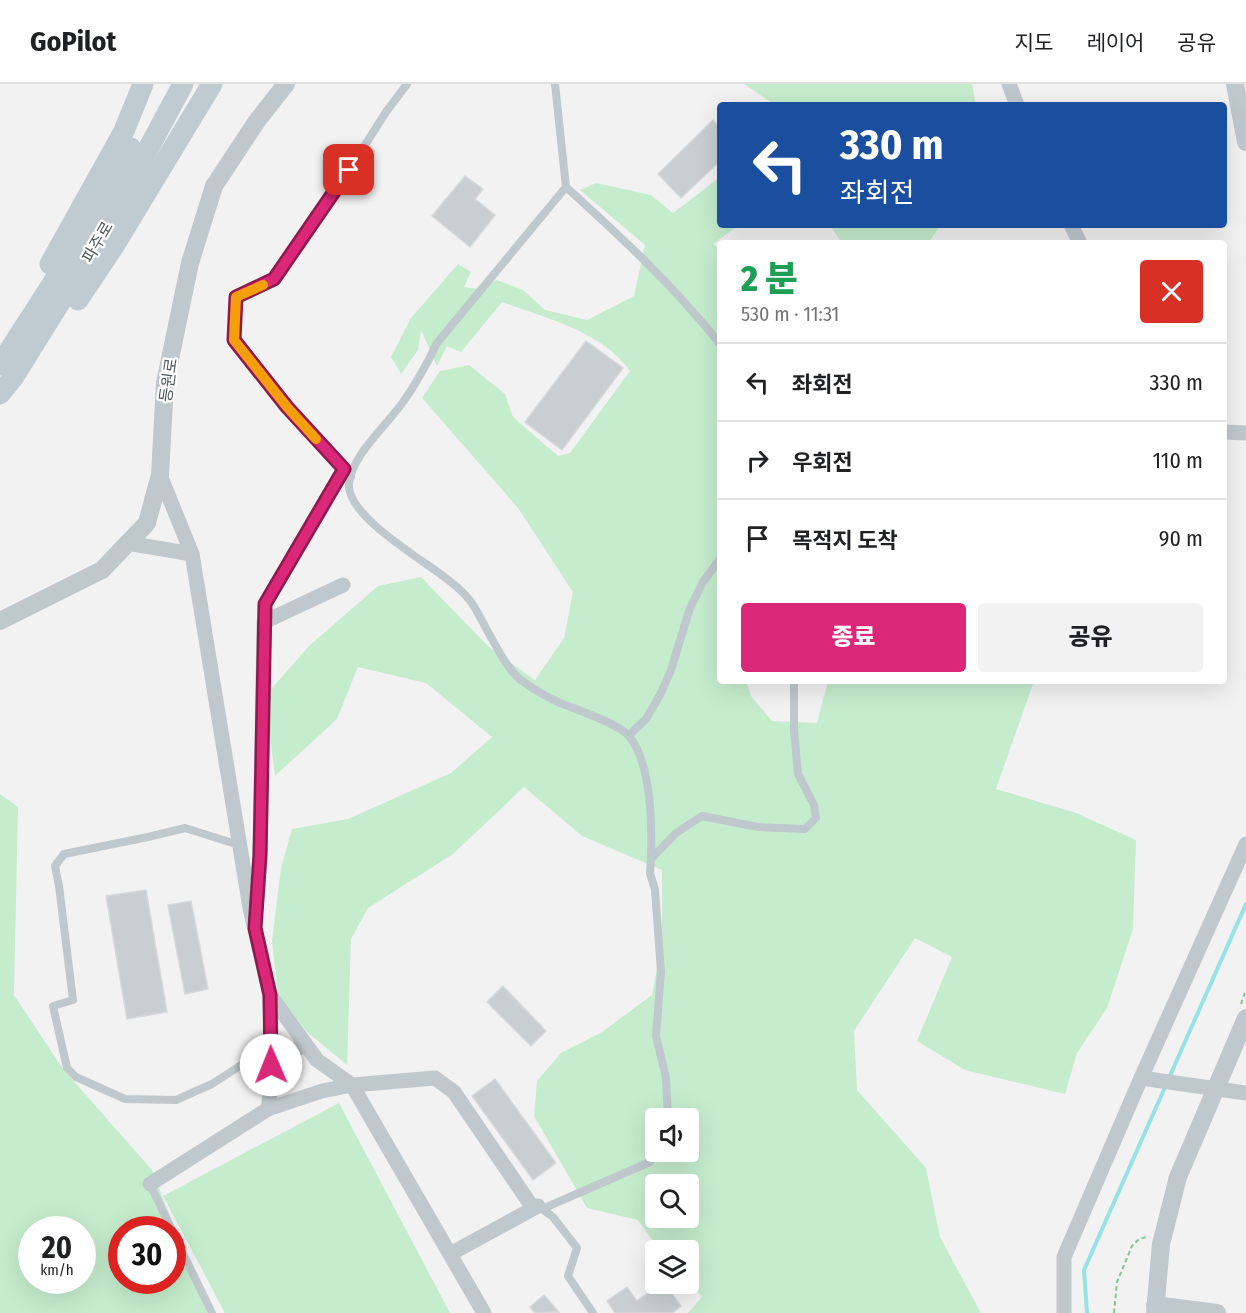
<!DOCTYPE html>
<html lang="ko">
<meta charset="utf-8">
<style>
:root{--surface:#fff;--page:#f2f2f2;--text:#202124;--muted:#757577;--line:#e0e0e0;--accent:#db2777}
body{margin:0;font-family:"Fira Sans Condensed","Noto Sans KR",sans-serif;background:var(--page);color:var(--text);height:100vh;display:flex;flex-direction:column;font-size:22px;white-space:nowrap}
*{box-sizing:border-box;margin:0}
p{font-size:20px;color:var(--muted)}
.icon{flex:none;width:33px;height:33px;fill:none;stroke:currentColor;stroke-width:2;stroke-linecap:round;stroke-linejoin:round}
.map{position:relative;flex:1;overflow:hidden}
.sheet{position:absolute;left:717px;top:156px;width:510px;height:444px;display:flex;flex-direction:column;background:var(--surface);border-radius:6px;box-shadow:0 6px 24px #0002}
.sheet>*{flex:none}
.guide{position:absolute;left:717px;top:18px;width:510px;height:126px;border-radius:6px;box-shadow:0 6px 24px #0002;background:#1a4fa0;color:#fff;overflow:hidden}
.fabs{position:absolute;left:645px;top:1024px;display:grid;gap:12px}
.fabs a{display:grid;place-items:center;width:54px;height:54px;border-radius:6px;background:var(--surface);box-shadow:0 6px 24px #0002;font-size:30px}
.speed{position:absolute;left:18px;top:1132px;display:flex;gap:12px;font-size:30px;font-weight:700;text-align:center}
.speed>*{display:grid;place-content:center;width:78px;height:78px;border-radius:50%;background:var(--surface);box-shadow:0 6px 24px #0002;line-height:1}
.speed small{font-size:15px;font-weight:400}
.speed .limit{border:9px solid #d22;background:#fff;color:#111}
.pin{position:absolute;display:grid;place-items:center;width:51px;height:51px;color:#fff;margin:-26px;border-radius:12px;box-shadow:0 3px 9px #0006}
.me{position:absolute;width:66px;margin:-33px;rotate:359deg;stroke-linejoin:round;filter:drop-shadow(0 0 4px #0008)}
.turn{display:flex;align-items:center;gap:21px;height:126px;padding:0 24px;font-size:27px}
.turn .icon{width:78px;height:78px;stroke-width:2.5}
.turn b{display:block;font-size:42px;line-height:51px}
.round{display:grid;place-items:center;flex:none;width:63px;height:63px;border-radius:6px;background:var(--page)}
.head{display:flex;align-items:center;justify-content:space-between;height:102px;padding:0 24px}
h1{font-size:36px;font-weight:800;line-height:45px;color:#1e9e55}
.primary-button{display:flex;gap:12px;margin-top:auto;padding:12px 24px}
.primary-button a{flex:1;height:69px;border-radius:6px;background:var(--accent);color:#fff;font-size:24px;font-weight:800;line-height:69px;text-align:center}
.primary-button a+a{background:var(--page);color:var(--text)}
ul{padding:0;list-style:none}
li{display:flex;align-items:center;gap:18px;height:78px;padding:0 24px;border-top:2px solid var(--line)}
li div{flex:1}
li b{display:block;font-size:22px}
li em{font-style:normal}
header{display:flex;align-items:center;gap:36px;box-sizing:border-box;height:84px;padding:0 30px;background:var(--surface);border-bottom:2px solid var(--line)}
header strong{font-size:28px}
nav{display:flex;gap:33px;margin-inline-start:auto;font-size:21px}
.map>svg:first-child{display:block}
</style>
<header>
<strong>GoPilot</strong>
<nav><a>지도</a><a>레이어</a><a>공유</a></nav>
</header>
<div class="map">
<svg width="1246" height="1229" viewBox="0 0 1246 1229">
<rect width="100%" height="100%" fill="#f3f2f2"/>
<g fill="#c5eccd" fill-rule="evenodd">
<path d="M 744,0 L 972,0 L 976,21 L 775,21 Z"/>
<path d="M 720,93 L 720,141 L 739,141 L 713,160 L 720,166 L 720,597 L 746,597 L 751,612 L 772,637 L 817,639 L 828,597 L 1034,597 L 996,705 L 1076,729 L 1136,756 L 1133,845 L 1107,924 L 1077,969 L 1065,1010 L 965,986 L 917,957 L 952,873 L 915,854 L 854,947 L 857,1006 L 926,1084 L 940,1153 L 981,1229 L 688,1229 L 702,1213 L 689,1198 L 688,1167 L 660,1167 L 638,1136 L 587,1124 L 534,1032 L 537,997 L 561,969 L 602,948 L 652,911 L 662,859 L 662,786 L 582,752 L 524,703 L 453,770 L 368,824 L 351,855 L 347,981 L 307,948 L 278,911 L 272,857 L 281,784 L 292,745 L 348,735 L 451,689 L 492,653 L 426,599 L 358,583 L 337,635 L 275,692 L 265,612 L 309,562 L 378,502 L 421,493 L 489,563 L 535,596 L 564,554 L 573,508 L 518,424 L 422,314 L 440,287 L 469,281 L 505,310 L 513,333 L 558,372 L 570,369 L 630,287 C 602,247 546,234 502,218 L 461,268 L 447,262 L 437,282 L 421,246 L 418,266 L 401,290 L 391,273 L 411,234 L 458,180 L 471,188 L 464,203 L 478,205 L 497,196 L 523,206 L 545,226 L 587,236 L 634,212 L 645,161 L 580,106 L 596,99 L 651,111 L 673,129 ZM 656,1035 L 688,1035 L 688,1068 L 656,1068 ZM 656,1101 L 688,1101 L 688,1134 L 656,1134 Z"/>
<path d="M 830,141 L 941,141 L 928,159 L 842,159 Z"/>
<path d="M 0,710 L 18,723 L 14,911 L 63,985 L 152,1086 L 207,1229 L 0,1229 ZM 32,1146 L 82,1146 L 82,1197 L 32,1197 ZM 122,1146 L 172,1146 L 172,1197 L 122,1197 Z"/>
<path d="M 339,1019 L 450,1229 L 225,1229 L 163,1112 Z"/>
</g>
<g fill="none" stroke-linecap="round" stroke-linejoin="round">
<g stroke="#97e2e4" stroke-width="4">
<path d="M 1169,994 L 1246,820"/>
<path d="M 1087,1229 L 1084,1186 L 1166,1001"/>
</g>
</g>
<g fill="#c9ced0" stroke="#d6d9dc" stroke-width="1.5">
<path d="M 713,36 L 720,44 L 720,77 L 681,114 L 658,90 Z"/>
<path d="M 465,92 L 483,105 L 475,115 L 495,131 L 470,163 L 432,132 Z"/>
<path d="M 586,257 L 623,284 L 562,366 L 525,338 Z"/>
<path d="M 146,806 L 167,928 L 127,935 L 106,812 Z"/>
<path d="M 191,817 L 208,905 L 185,910 L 168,821 Z"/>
<path d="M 503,902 L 546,947 L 531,962 L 487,918 Z"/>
<path d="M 495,995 L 556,1079 L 533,1096 L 472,1012 Z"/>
<path d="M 660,1200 L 665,1200 L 681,1222 L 672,1229 L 615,1229 L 607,1217 L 627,1203 L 637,1217 Z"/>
<path d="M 544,1211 L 559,1228 L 535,1229 L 530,1223 Z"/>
</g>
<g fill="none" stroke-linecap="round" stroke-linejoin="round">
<g stroke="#80c797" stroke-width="2" stroke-dasharray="4.5 3" stroke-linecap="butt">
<path d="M 1241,920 L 1246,906"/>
<path d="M 1114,1229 L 1117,1198 L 1132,1162 L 1139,1155 L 1147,1153"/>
</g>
<g stroke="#bfc8cc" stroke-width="8">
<path d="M 555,0 L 566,103"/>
<path d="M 351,393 L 287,323 L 234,256 L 236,213 L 274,195 L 325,124 L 386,28 L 407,0"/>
<path d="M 264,538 L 265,520 L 344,385"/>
<path d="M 629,651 L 646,635 L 661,609 L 671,586 L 690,524 L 703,498 L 720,475"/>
<path d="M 239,761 L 185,744 L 148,753 L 64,770 L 55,782 L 59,802 L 73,916 L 53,922 L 67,984 L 76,993 L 125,1015 L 176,1016 L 212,1000 L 249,976 L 271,970"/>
<path d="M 651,775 C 652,741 652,680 629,652 C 619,640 576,625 560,619 C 547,613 533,605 521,596 C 506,586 485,541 475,524 C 469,513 454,500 443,492 C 421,475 346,431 349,400 C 351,372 387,341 403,318 C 416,300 427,280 437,259 L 566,103 C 620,152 674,202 720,260"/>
<path d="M 668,1035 L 666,994 L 656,952 L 661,888 L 655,806 L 650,789 L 651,775 L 676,749 L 702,732 L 758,743 L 805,745 L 816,734 L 814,721 L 798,690 L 794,646 L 794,597"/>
<path d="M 150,1100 L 172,1146"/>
<path d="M 538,1122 L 553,1133 L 577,1164 L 568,1192 L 593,1229"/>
<path d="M 542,1125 L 650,1078 L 656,1068"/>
<path d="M 172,1147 L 212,1229"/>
</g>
<g stroke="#bfc8cc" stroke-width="15">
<path d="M 1009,0 L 1017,21"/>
<path d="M 1071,141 L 1080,159"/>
<path d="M 1224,348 L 1246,349"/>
<path d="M 127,459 L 192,470 L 160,391"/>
<path d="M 256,825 L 260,771 L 264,538 L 343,501"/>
<path d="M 270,911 L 317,976 L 352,1001 L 484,1229"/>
<path d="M 271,981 L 305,960"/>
<path d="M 1141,994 L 1246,1009"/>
<path d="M 268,1025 L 322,1007 L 352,1001 L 435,994 L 454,1008 L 533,1124"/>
<path d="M 150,1100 L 268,1025 L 272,998 L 270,911 L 250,824 L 192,470"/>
<path d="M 450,1170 L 538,1122"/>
<path d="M 1064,1229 L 1064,1173 L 1141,994 L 1246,760"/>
</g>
<g stroke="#bfc8cc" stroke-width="18">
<path d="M 1235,0 L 1246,58"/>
<path d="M 0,537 L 102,486 L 147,439 L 160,391 L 165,299 L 190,179 L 214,102 L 257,37 L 286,0"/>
<path d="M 1155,1221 L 1217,1229"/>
<path d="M 1155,1229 L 1161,1160 L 1178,1093 L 1246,934"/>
</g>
<g stroke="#bfcbd1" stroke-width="21">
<path d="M 50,180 L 124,47 L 143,0"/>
<path d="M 78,216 L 114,162 L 212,0"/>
<path d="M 0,281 L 87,146 L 131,64"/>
<path d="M 0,310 L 13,294 L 102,151 L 183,0"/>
</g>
</g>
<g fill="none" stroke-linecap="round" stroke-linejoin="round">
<g stroke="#8e194d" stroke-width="15">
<path id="route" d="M 271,981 L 270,911 L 255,844 L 260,771 L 265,520 L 344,385 L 287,323 L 234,256 L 236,213 L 274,195 L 349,86"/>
</g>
<use href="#route" stroke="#db2777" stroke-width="10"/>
<path stroke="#f59e0b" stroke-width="10" d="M 263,201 L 236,213 L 234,256 L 287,323 L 316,355"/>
</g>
<g text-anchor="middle" stroke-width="4.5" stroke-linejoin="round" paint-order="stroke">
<g font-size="16" fill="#4b585d" stroke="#fff">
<text transform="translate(97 158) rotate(-60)" y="6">파주로</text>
<text transform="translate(168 296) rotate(-82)" y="6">등원로</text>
</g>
</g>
</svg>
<div class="fabs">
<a><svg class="icon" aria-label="sound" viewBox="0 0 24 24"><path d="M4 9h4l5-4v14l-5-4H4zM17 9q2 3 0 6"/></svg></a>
<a><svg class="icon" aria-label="search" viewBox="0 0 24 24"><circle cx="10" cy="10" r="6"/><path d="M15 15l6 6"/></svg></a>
<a><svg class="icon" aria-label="layers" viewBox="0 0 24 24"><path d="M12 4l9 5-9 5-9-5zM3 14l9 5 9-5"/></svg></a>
</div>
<div class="speed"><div>20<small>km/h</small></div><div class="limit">30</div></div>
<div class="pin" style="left:349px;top:86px;background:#d93025"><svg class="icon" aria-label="arrive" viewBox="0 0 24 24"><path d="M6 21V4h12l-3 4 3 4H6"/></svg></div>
<svg class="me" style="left:271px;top:981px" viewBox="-20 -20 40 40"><circle r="19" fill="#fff"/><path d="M0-13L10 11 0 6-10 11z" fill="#db2777"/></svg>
<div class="guide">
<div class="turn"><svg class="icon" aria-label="left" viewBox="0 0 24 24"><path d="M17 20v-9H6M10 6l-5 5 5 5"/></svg><div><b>330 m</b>좌회전</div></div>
</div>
<section class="sheet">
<div class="head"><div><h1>2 분</h1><p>530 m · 11:31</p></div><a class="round" style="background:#d93025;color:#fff"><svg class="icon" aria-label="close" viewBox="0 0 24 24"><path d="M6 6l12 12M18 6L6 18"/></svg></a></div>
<ul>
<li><svg class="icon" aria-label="left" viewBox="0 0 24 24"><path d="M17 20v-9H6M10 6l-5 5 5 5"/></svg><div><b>좌회전</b></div><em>330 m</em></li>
<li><svg class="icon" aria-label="right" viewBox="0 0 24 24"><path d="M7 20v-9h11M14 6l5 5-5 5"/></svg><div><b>우회전</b></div><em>110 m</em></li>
<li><svg class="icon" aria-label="arrive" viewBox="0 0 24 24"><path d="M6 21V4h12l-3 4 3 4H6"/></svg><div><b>목적지 도착</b></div><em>90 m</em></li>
</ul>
<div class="primary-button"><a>종료</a><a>공유</a></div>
</section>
</div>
